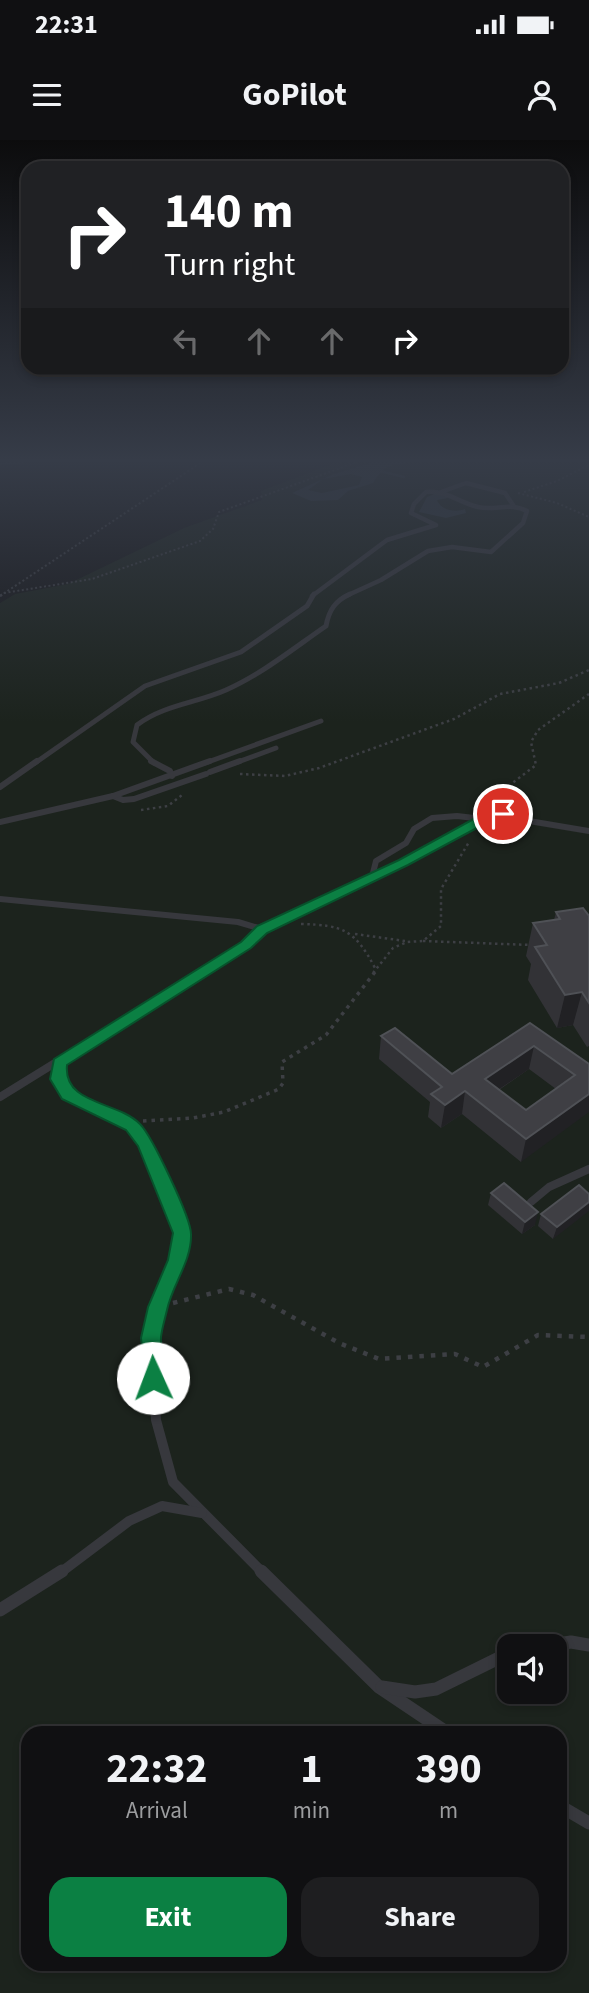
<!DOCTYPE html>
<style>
:root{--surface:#101012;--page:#1e1e20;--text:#f1f3f6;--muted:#9c9d9f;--line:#303032;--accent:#0b8043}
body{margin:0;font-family:"Source Sans 3",sans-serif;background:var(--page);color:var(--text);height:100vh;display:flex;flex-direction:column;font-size:26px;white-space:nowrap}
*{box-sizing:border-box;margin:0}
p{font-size:23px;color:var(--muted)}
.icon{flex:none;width:38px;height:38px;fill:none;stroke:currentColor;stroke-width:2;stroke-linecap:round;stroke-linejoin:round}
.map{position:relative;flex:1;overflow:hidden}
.details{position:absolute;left:21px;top:1586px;width:546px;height:245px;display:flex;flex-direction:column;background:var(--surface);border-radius:21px;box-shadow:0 4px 10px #0003,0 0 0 2px var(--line)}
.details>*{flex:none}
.guide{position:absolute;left:21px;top:21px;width:548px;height:214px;border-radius:21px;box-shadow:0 4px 10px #0003,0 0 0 2px var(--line);background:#202124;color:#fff;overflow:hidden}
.buttons{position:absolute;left:497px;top:1494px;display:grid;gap:14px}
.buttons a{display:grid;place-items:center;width:70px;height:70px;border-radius:14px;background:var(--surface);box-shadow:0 4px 10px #0003,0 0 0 2px var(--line);font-size:35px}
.pin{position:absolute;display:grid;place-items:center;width:60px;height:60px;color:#fff;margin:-30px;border:4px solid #fff;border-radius:50%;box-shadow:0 2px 7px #0007}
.me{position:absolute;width:77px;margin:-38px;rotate:358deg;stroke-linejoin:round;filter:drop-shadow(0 0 5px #0008)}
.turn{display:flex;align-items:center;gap:24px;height:147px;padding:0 28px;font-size:32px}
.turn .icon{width:91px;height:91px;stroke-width:2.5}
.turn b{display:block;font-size:49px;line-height:60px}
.lanes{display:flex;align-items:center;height:66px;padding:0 28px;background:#0003;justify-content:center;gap:35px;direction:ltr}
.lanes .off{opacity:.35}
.eta{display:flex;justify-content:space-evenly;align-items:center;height:119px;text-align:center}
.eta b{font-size:42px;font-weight:700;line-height:49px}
.cta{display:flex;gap:14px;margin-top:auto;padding:14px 28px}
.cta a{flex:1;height:80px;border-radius:21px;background:var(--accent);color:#fff;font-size:28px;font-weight:700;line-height:80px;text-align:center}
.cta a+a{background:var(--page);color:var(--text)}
.status{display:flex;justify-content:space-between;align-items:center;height:49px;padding:0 35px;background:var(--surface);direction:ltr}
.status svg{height:19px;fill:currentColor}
header{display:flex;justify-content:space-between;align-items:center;height:91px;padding:0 28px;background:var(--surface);font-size:32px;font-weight:700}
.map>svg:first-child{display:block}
</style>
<div class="status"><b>22:31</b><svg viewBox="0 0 49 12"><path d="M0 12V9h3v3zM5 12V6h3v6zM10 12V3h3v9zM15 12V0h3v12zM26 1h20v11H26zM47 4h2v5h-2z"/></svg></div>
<header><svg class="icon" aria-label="menu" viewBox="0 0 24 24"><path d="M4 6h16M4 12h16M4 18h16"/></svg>GoPilot<svg class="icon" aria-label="person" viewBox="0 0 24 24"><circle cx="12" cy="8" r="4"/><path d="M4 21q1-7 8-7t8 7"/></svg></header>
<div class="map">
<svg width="589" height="1853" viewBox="0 0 589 1853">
<rect width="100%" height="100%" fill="#161618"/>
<path fill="#1c231d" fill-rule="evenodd" d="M 337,322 L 589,322 L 589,1853 L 0,1853 L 0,463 L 15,454 L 68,444 L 184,388 L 262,360 L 261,351 ZM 509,1507 L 555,1507 L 555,1552 L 509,1552 ZM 28,1592 L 560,1592 L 560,1824 L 28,1824 Z"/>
<g fill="#2c353c" fill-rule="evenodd">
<path d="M 373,322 L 412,322 C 389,326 386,323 373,343 L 348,351 L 338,360 L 311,361 L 292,353 L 334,334 ZM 351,334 L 362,337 L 359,345 L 322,353 L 308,350 L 323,339 Z"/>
<path d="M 437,353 L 448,358 L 437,360 C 441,370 455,373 465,369 L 466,373 L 446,378 L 419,372 L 427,357 Z"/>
</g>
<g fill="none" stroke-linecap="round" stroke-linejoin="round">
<g stroke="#2c353c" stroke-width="2.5">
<path d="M 0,324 L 24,322"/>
<path d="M 380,331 L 404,337"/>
</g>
<g stroke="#3d3f44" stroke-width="2" stroke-dasharray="2 2.5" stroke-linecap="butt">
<path d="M 524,352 L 557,341 L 589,325"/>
<path d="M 518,353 L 557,363 L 589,377"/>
<path d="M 4,453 L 92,439 L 200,401 L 213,389 L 219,372 L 357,322"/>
<path d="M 0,456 L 202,322"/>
</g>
<g stroke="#3d3f44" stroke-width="2.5" stroke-dasharray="2.5 3.5" stroke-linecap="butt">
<path d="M 0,456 L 3,454"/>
<path d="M 240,634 L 285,636 L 319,628 L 454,579 L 500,554 L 559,543 L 589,530"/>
<path d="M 492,663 L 502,651 L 536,625 L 531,602 L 538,590 L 589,554"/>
<path d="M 141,670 L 168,666 L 182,655"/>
<path d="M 301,784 C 343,785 355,790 375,828"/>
<path d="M 355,794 L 405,801"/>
<path d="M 423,801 L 531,805"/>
<path d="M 373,833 L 393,808 L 407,802 L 423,801 L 441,786 L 441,749 L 469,702"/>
</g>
<path stroke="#3d3f44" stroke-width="3.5" stroke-dasharray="3.5 5" stroke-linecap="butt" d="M 143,981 L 193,978 L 224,972 L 279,949 L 283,943 L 282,922 L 326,895 L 375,832"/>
<path stroke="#3d3f44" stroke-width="4.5" stroke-dasharray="4.5 7" stroke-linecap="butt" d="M 173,1163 L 229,1149 L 253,1155 L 339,1203 L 379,1219 L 455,1214 L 483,1227 L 538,1195 L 589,1197"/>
<g stroke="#37383d" stroke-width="4.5">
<path d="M 441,352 L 466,343 L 505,353 L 513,365"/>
<path d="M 312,456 L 387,400 L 436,385 L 411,373 L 414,364 L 426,352 C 446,350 460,363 478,367 C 495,371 511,362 527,371 L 523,383 L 491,412 L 452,407 L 428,411 L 381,440 L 346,456"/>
</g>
<g stroke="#37383d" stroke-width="5">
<path d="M 35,623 L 145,546 L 241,512 L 307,466 L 314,454"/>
<path d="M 154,623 L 133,602 L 137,585 C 163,565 197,563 226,550 C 262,534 294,508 326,486 C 329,470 335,461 350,454"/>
<path d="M 205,623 L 321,581"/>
<path d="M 235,623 L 276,608"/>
</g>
<g stroke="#37383d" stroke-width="6">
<path d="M 151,621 L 170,631 L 172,636"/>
<path d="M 210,632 L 240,621"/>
<path d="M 0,647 L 37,621"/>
<path d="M 113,656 L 123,660 L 134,659 L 206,634"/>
<path d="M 493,676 L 522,668"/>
<path d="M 483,679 L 529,681 L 589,691"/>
<path d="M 0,682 L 113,656 L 210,621"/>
<path d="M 0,759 L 238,782 L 262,789"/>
<path d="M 199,833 L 245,805 L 262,789 L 404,722 L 483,679 L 457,676 L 432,678 L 414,689 L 406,703 L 376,721 L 372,737"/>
</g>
<g stroke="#37383d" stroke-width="8">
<path d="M 59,923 C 57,974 109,961 135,988 C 150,1005 180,1076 183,1099"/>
<path d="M 0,957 L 202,832"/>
<path d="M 531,1062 L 549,1047 L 589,1029"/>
</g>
<g stroke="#37383d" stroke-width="10">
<path d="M 182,1097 L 183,1103 L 157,1167 L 151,1198 L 156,1280 L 173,1342 L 263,1433"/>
<path d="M 60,1433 L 129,1381 L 162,1366 L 202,1373"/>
</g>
<g stroke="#37383d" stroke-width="13">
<path d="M 261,1431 L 379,1547 L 446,1592"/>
<path d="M 0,1470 L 62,1431"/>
<path d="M 539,1507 L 571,1502 L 589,1505"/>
<path d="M 382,1547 L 415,1552 L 436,1549 L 509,1513"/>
<path d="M 560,1666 L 589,1683"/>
</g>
</g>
<g fill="#323236" fill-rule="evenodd">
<path d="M 556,772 L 589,776 L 589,906 L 587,907 L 573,885 L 557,888 L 528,840 L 531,824 L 526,816 L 533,783 L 554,780 Z"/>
<path d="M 530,883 L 589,924 L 521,1022 L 462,974 L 441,988 L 428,977 L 430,962 L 379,919 L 381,896 L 452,934 ZM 529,929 L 556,949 L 526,970 L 499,950 Z"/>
<path d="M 579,1045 L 553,1099 L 538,1086 L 541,1074 Z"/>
<path d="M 491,1053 L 535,1085 L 522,1094 L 488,1065 Z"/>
</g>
<g fill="#212124">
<path d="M 582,852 L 573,885 L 557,888 L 565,855 Z"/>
<path d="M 534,906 L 529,929 L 480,962 L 485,939 Z"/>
<path d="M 465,951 L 462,974 L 441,988 L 445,965 Z"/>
<path d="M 589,954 L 589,972 L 521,1022 L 526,999 Z"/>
<path d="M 589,1062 L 589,1071 L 553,1099 L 557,1087 Z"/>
<path d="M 538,1072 L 535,1085 L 522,1094 L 525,1082 Z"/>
</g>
<g fill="#3f3f44" stroke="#4f5156" stroke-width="2" fill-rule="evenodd">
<path d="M 583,768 L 589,776 L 589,863 L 582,852 L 565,855 L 535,807 L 547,805 L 533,783 L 560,779 L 556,772 Z"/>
<path d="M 530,883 L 589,924 L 589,954 L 526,999 L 465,951 L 445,965 L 431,954 L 442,947 L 381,896 L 395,888 L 452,934 ZM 534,906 L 575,935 L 526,970 L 485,939 Z"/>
<path d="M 504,1043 L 538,1072 L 525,1082 L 491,1053 Z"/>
<path d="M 579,1045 L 589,1054 L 589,1062 L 557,1087 L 541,1074 Z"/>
</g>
<linearGradient id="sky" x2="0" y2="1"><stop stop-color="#0c0c0d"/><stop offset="0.55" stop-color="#363c48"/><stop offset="1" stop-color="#363c48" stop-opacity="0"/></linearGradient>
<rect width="589" height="582" fill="url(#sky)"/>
<path fill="#0b8043" stroke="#07532c" stroke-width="2" d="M 503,670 L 509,674 L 507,676 L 488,682 L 408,725 L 267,793 L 251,808 L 67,925 C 63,965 118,961 140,984 C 152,996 191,1078 191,1094 C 192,1121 172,1145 167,1170 C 165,1179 162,1188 161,1197 C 160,1212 167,1230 160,1244 L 153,1247 L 146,1244 L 141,1198 L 148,1167 L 168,1120 L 173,1093 L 138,1006 L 126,990 L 62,959 L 50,939 L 54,919 L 241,802 L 257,786 L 399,720 L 479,676 Z"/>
</svg>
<div class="buttons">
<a><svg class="icon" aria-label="sound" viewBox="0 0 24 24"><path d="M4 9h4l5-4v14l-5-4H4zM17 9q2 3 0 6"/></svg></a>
</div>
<div class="pin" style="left:503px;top:674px;background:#d93025"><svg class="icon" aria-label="arrive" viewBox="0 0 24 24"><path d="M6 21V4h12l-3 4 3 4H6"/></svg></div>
<svg class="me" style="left:153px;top:1238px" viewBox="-20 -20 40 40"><circle r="19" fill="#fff"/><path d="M0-13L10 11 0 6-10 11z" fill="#0b8043"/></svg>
<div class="guide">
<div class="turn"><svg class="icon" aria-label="right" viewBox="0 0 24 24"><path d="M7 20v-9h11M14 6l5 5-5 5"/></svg><div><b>140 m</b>Turn right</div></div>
<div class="lanes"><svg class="icon off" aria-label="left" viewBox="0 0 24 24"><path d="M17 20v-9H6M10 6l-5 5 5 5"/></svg><svg class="icon off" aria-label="ahead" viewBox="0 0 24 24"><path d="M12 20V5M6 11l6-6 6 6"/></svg><svg class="icon off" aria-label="ahead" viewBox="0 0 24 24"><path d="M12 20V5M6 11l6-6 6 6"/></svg><svg class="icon" aria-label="right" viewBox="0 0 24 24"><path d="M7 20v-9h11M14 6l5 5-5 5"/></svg></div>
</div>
<section class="details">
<div class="eta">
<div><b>22:32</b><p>Arrival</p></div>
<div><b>1</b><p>min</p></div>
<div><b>390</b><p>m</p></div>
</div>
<div class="cta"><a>Exit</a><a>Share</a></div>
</section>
</div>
